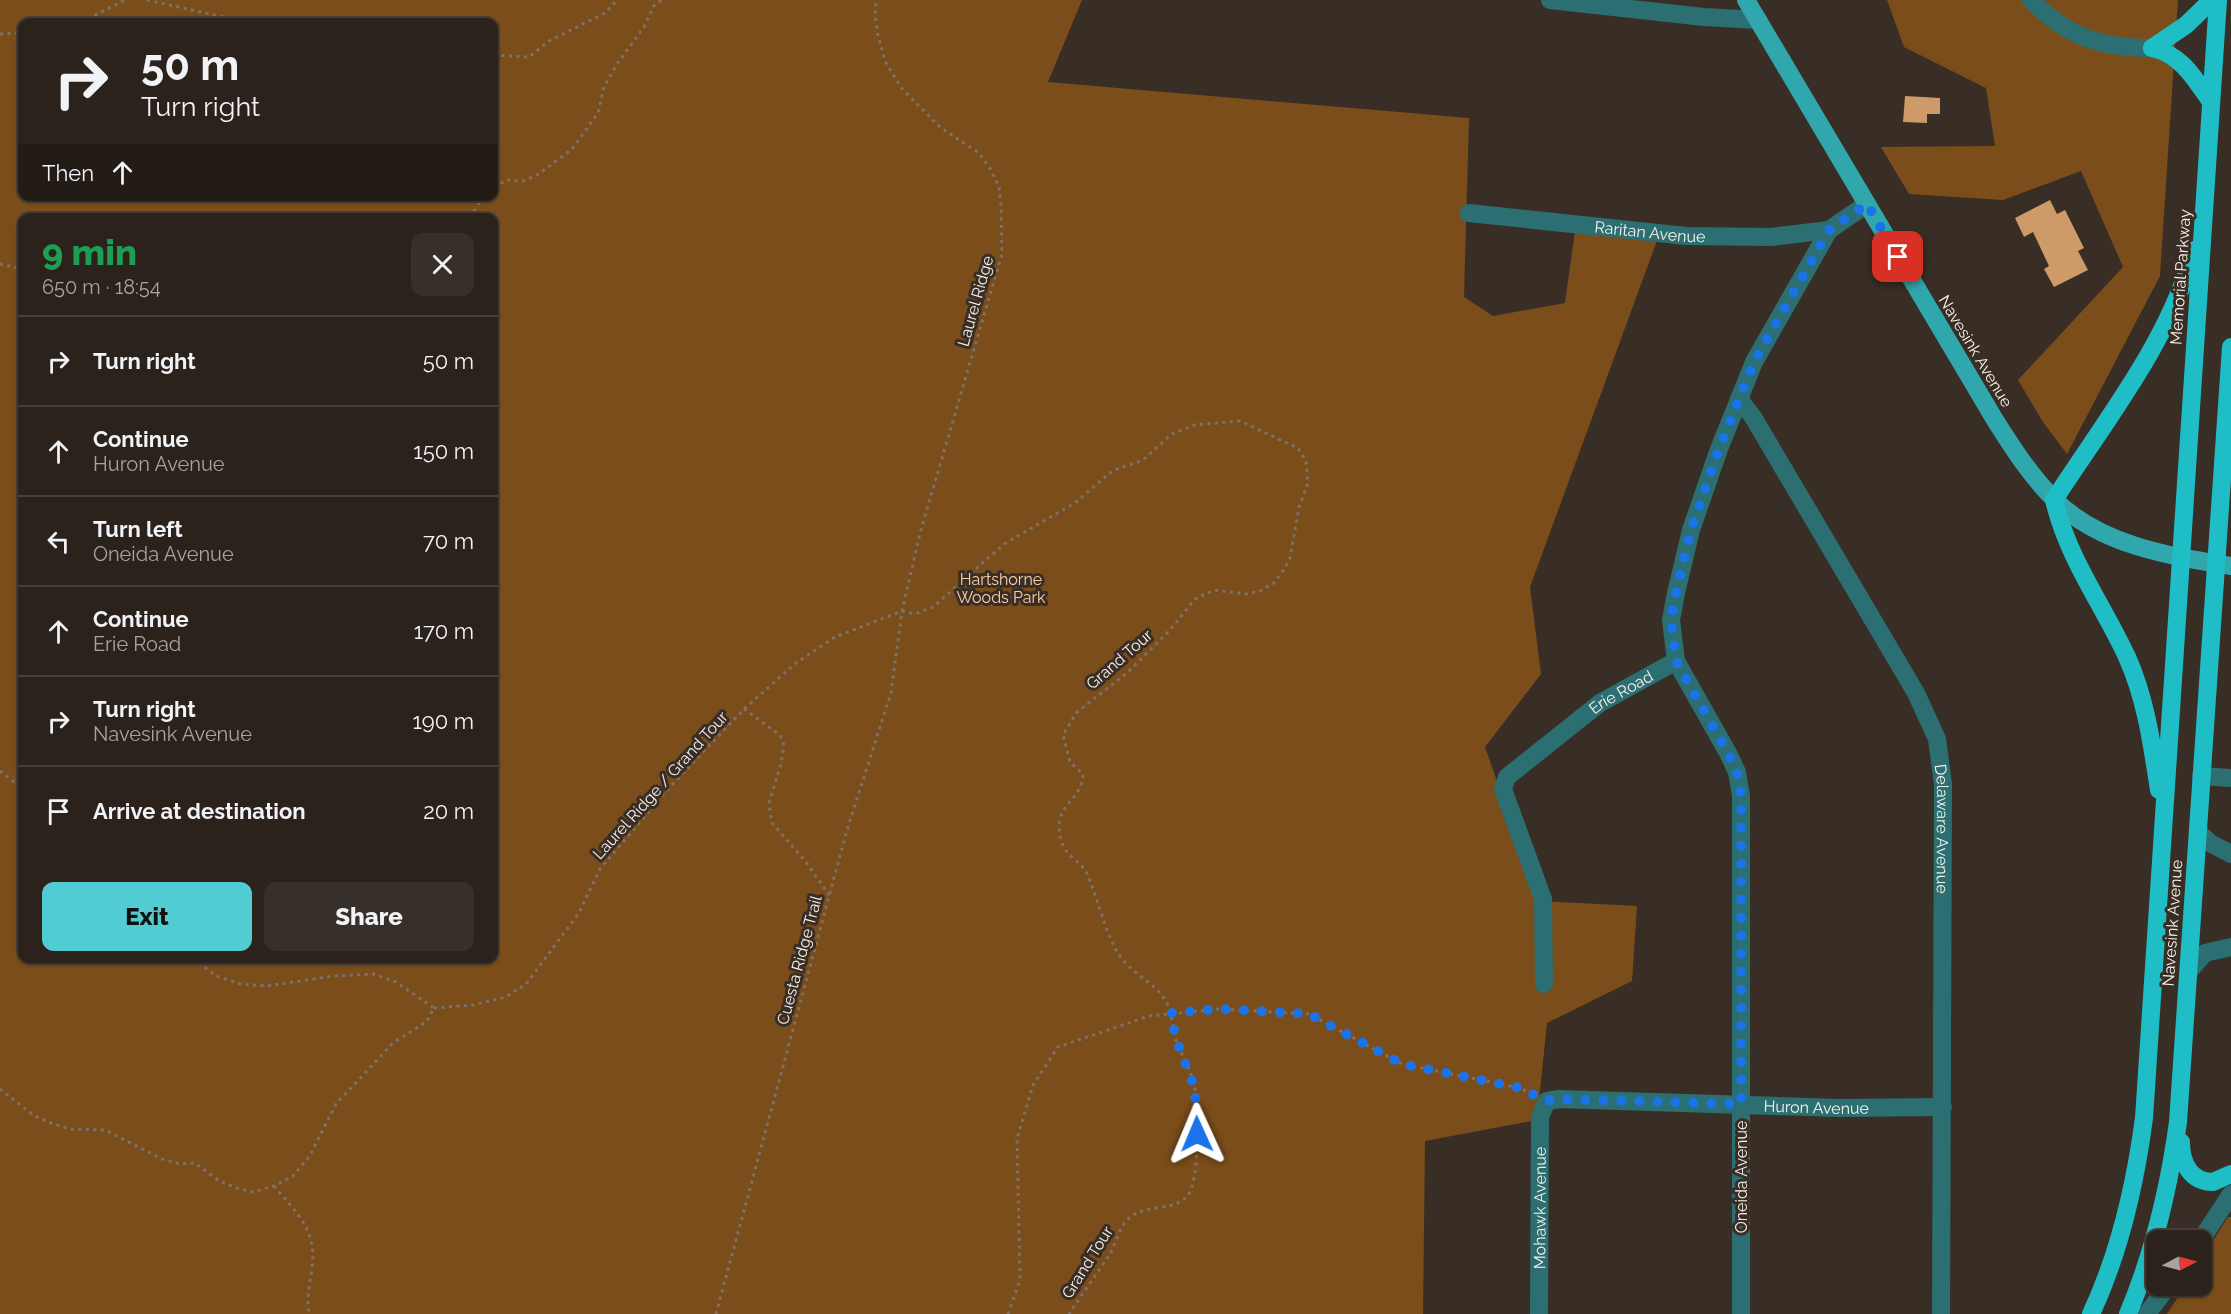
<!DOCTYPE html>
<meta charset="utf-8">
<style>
:root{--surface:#2b221c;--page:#372f29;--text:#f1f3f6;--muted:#a6a4a3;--line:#473f3b;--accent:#51ccd2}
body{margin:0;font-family:Raleway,sans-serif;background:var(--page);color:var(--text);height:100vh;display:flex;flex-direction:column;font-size:22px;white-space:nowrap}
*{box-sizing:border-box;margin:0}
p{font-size:20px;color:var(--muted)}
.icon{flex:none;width:33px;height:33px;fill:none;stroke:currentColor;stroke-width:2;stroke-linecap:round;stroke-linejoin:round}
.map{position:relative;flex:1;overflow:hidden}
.drawer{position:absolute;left:18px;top:213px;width:480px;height:750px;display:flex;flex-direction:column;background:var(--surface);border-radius:12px;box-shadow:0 2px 4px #0004,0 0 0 2px var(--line)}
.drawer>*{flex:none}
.banner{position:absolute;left:18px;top:18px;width:480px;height:183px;border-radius:12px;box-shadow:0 2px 4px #0004,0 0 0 2px var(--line);background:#2b221c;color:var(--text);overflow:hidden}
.needle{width:39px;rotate:84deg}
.buttons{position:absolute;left:2146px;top:1230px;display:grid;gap:12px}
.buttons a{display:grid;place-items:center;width:66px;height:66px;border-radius:12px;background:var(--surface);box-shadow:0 2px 4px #0004,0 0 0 2px var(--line);font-size:30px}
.pin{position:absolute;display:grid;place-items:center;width:51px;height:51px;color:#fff;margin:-26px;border-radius:12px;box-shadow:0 3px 9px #0006}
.me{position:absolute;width:66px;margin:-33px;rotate:359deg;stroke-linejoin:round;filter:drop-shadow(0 0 4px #0008)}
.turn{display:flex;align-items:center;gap:21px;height:126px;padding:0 24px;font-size:27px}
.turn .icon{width:78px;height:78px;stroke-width:2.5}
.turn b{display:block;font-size:42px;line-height:51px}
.then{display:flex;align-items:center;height:57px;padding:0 24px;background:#0003;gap:12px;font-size:22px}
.round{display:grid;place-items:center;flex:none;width:63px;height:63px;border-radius:12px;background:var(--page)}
.summary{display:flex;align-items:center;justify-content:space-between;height:102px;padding:0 24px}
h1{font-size:36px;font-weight:800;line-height:45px;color:#1e9e55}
.button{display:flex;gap:12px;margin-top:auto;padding:12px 24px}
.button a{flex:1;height:69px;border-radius:12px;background:var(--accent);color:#111;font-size:24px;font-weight:800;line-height:69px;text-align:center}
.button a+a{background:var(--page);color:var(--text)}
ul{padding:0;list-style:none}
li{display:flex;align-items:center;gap:18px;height:90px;padding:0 24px;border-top:2px solid var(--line)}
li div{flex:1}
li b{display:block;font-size:22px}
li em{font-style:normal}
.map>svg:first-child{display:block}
</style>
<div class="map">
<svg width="2231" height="1314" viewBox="0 0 2231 1314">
<rect width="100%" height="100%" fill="#392e25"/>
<g fill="#7b4d1a" fill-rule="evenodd">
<path d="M 0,0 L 1082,0 L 1048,82 L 1469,118 L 1464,297 L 1493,316 L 1565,303 L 1575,231 L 1658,238 L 1530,587 L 1541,674 L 1485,747 L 1539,901 L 1637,906 L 1632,981 L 1547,1023 L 1537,1120 L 1425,1141 L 1423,1314 L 0,1314 ZM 22,22 L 494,22 L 494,196 L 22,196 ZM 22,218 L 494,218 L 494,958 L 22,958 Z"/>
<path d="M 1887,0 L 2178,0 L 2160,276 L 2067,454 L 2043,422 L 2018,380 L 2123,267 L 2081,171 L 2003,200 L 1909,194 L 1881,147 L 1995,146 L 1986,88 L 1904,47 Z"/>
<path d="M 2228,1217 L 2231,1217 L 2231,1314 L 2167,1314 L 2185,1286 L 2202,1286 L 2202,1258 Z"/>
</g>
<g fill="#ce9a69">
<path d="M 1905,96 L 1940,98 L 1940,114 L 1927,114 L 1927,123 L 1903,122 Z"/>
<path d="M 2050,200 L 2057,214 L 2065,210 L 2084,248 L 2078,251 L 2088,270 L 2054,287 L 2044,269 L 2049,266 L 2033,232 L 2024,237 L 2015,218 Z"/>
</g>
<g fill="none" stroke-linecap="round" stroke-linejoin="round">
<g stroke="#7c726a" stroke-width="3" stroke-dasharray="3 4.5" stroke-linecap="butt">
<path d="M 147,0 L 246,22"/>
<path d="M 81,22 L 125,0"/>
<path d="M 0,34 L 22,33"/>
<path d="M 494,55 L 529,57 L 549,41 L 605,13 L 617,0"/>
<path d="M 494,187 L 507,180 L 523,181 L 539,174 L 572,149 L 598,113 L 604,87 L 617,64 L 644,27 L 655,4 L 662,0"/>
<path d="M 470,218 L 483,196"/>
<path d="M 0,264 L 22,269"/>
<path d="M 902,611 L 915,614 L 933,607 L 1004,544 L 1075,503 L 1112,471 L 1143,460 L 1172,434 L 1194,425 L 1240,421 L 1298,448 L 1306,461 L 1308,483 L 1299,507 L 1290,558 L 1283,571 L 1274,583 L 1260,591 L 1246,594 L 1214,590 L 1195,599 L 1171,629 L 1128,672 L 1076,713 L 1063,735 L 1070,762 L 1083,774 C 1083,802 1049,805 1062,843 C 1066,856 1082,862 1087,874 C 1098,899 1103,925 1116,950 C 1127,971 1151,980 1164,998 C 1172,1010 1172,1024 1175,1037 C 1180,1053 1190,1067 1194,1084 C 1199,1104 1199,1174 1190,1192 C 1179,1213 1145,1203 1129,1218 C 1119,1227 1116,1243 1110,1254 C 1097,1274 1082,1294 1069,1314"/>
<path d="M 744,709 L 780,735 L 784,745 L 781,764 L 769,803 L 772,823 L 806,862 L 829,895"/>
<path d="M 0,771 L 22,788"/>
<path d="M 193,958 L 216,976 L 241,984 L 267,986 L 333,976 L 373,974 L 396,982 L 434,1008"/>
<path d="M 434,1008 L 473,1005 L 506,997 L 526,984 L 579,913 L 600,869 L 669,788 L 744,709 L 796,663 L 835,637 L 902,611"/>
<path d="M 0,1089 L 33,1115 L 48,1122 L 69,1129 L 105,1130 L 162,1159 L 180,1164 L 195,1163 L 218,1180 L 236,1188 L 253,1192 L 274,1186 L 293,1176 L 309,1157 L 336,1104 L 393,1043 L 426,1022 L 434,1008"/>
<path d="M 274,1186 C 297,1214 317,1229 312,1268 C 310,1284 306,1298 309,1314"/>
<path d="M 716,1314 L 847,830 L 891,693 L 902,611 L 920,533 L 1002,254 L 1001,205 L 999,187 L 991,170 L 979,153 L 941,128 L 903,90 L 886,63 L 878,36 L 875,15 L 876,0"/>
<path d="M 1008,1314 L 1020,1280 L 1017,1139 L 1033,1085 L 1058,1047 L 1149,1016 L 1220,1009 L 1309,1014 L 1402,1064 L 1520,1088 L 1531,1094"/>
</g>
<g stroke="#2b6f72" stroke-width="18">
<path d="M 1550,0 L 1704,17 L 1758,20"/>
<path d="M 2031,0 C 2067,37 2101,48 2152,48"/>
<path id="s1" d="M 1469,213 L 1686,236 L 1771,237 L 1829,230"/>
<path id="s2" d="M 1739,399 L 1753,417 L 1916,693 L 1937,739 L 1943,784 L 1941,1314"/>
<path d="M 2201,776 L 2231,778"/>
<path d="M 2198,832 L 2210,843 L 2231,854"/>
<path d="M 2189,971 L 2205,953 L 2231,947"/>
<path id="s3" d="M 1544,984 L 1543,899 L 1503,789 L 1507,777 L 1600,703 L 1676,661"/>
<path d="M 2201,1240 L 2231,1194"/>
<path id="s4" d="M 1539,1314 L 1540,1117 L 1547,1101 L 1559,1099 L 1838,1108 L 1943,1107"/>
<path d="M 1741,1314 L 1741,796 L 1737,772 L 1728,753 L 1676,661 L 1671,620 L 1676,593 L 1691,530 L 1719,449 L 1754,362 L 1829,230 L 1867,204"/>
<path d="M 2147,1314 L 2168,1286"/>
</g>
<path stroke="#30a7ad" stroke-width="18" d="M 1746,0 L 1995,420 C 2012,447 2030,475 2053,498 C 2098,545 2169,556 2231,566"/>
<g stroke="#1fbec6" stroke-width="18">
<path d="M 2152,48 C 2181,54 2195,79 2211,102"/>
<path d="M 2152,48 L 2186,25 L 2212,0"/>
<path d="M 2159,790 C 2152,745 2146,699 2127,657 C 2102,603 2068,559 2054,500 C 2105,421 2169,342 2194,250"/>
<path d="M 2181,1142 C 2181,1162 2190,1182 2213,1182 L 2231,1174"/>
<path d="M 2091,1314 C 2120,1252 2135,1186 2144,1118 L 2218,0"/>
<path d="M 2128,1314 C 2154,1252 2169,1188 2178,1122 L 2231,347"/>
</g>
</g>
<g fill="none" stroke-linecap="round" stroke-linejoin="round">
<path stroke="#1a73e8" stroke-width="10" stroke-dasharray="0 18" d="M 1197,1134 L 1195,1089 L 1175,1036 L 1171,1013 L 1220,1009 L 1309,1014 L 1402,1064 L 1520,1088 L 1546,1101 L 1559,1099 L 1741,1104 L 1741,796 L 1737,772 L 1728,753 L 1676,661 L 1671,620 L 1676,593 L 1691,530 L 1719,449 L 1754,362 L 1829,230 L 1867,204 L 1898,257"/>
</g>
<g text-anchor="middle" stroke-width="6" stroke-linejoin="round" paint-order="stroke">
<g font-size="16" fill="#f9f2ec" stroke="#392e25">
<text dy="6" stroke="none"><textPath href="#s1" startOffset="182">Raritan Avenue</textPath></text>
<text transform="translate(2180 277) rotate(-86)" y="6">Memorial Parkway</text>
<text transform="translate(975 301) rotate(-74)" y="6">Laurel Ridge</text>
<text transform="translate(1976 351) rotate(59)" y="6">Navesink Avenue</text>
<text transform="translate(1119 659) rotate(-41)" y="6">Grand Tour</text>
<text dy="6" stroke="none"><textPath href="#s3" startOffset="357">Erie Road</textPath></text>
<text transform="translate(660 785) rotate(-48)" y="6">Laurel Ridge / Grand Tour</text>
<text dy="6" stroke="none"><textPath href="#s2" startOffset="484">Delaware Avenue</textPath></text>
<text transform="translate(2172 923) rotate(-86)" y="6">Navesink Avenue</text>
<text transform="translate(799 960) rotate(-75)" y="6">Cuesta Ridge Trail</text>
<text dy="6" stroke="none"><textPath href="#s4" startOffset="484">Huron Avenue</textPath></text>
<text transform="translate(1741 1177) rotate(-90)" y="6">Oneida Avenue</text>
<text dy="6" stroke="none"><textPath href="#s4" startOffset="106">Mohawk Avenue</textPath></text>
<text transform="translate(1087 1262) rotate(-58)" y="6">Grand Tour</text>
</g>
<g font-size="16" fill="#fbd0a8" stroke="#392e25">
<text x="1001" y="585">Hartshorne<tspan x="1001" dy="18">Woods Park</tspan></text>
</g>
</g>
</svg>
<div class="buttons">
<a><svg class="needle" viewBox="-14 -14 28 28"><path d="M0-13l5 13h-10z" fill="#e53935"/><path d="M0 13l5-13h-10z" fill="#a6a4a3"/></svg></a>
</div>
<div class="pin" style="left:1898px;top:257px;background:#d93025"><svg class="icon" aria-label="arrive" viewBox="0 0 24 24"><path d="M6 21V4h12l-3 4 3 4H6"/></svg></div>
<svg class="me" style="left:1197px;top:1134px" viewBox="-20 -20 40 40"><path d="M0-17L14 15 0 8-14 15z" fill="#1a73e8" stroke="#fff" stroke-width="4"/></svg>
<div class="banner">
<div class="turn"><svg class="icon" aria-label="right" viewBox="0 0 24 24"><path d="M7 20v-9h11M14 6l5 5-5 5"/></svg><div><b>50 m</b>Turn right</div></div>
<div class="then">Then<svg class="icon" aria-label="ahead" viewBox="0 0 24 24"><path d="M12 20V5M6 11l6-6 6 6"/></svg></div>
</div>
<section class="drawer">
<div class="summary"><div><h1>9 min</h1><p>650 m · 18:54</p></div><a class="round"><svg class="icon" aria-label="close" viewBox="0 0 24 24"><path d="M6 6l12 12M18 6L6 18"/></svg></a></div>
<ul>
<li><svg class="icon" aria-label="right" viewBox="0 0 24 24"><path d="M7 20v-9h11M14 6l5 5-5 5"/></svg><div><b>Turn right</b></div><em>50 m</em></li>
<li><svg class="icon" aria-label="ahead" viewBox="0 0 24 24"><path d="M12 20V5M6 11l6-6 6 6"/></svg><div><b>Continue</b><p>Huron Avenue</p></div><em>150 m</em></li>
<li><svg class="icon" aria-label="left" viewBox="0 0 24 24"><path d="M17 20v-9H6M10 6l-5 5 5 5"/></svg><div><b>Turn left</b><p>Oneida Avenue</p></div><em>70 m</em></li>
<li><svg class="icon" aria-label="ahead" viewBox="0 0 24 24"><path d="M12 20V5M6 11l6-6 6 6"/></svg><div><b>Continue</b><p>Erie Road</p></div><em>170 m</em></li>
<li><svg class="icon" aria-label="right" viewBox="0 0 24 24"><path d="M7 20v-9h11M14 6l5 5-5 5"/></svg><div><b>Turn right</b><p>Navesink Avenue</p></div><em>190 m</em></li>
<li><svg class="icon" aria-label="arrive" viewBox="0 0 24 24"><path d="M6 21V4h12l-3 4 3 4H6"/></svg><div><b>Arrive at destination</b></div><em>20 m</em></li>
</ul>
<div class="button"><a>Exit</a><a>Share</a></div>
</section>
</div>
